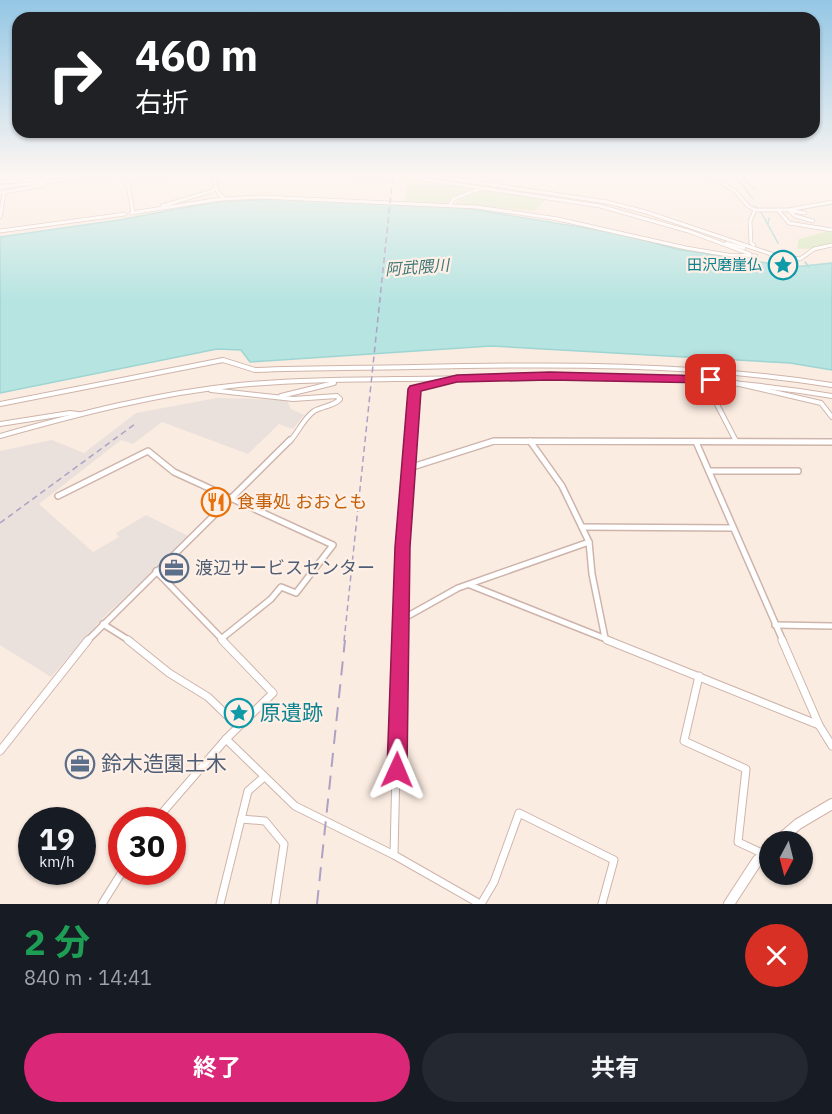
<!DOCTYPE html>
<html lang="ja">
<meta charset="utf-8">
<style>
:root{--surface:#171b24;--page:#242831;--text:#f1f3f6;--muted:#9ea1a6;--accent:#db2777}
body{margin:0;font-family:"IBM Plex Sans","Noto Sans JP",sans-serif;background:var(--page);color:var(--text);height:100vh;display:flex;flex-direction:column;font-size:22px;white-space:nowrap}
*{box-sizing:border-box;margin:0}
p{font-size:20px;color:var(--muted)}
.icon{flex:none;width:33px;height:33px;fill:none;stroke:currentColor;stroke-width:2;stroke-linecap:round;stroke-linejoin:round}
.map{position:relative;height:904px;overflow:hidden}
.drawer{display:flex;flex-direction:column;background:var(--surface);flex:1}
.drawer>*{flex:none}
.top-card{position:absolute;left:12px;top:12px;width:808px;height:126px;border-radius:18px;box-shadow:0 2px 4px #0004;background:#202124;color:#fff;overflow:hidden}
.needle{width:39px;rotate:187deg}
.controls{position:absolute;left:759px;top:831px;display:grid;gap:12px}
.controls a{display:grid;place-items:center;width:54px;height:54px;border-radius:50%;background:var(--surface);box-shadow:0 2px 4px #0004;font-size:30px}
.speed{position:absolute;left:18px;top:807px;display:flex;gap:12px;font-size:30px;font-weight:700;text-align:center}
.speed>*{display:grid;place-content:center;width:78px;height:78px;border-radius:50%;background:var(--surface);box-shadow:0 2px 4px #0004;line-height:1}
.speed small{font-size:15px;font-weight:400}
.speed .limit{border:9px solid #d22;background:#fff;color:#111}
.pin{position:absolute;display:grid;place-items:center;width:51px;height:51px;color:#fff;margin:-26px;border-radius:12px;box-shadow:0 3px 9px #0006}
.me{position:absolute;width:66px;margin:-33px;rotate:1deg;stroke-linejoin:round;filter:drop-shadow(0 0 4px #0008)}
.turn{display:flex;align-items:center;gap:21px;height:126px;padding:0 24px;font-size:27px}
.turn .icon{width:78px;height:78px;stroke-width:2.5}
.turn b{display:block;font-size:42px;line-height:51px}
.round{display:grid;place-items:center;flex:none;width:63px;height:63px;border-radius:32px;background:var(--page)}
.overview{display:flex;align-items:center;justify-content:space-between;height:102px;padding:0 24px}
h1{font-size:36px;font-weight:700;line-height:45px;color:#1e9e55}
.cta{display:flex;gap:12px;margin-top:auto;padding:12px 24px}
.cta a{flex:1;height:69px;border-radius:36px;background:var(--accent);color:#fff;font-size:24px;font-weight:700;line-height:69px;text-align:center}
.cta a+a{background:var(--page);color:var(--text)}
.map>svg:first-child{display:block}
</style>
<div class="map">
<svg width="832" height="904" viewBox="0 0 832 904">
<rect width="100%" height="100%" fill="#fbece1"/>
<path fill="#eae0dc" d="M 217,398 L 287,400 L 291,409 L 304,415 L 293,429 L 279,424 L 248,454 L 162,422 L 133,444 L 121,440 L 39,504 L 93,552 L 119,537 L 116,533 L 146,515 L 188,536 L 100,621 L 51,677 L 0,645 L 0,451 L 52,440 L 84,453 L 136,413 Z"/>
<g fill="#d9e8c0">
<path d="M 408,179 L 477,189 L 452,198 L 445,205 L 404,202 Z"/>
<path d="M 482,190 L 546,199 L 535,211 L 455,204 L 460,198 Z"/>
<path d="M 832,230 L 832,244 C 820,245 810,251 797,248 L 799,239 Z"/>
</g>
<path fill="#b6e4e1" stroke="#9dd5d3" stroke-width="1.5" d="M 278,199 L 464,208 L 622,234 L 676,249 L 794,267 L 832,263 L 832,370 L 790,363 L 491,346 L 250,362 L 241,350 L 217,349 L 0,393 L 0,237 L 119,220 L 215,202 Z"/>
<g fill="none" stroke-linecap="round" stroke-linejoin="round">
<g stroke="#9dd5d3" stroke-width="1.5">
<path d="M 36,175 L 48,175"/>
<path d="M 735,175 L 753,199"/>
<path d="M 740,175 L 755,190"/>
<path d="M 755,206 L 758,208"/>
<path d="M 797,210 L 832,204"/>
<path d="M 761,212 L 778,243"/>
<path d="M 768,223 L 769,218"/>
<path d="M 805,262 L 809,267"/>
</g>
<g stroke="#ceb4ab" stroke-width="4.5">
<g id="street-far3">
<path d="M 215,175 L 216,189 L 224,199"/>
<path d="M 358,175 L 409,177 L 600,206 L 688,231 L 750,254"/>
<path d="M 427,175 L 607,202 L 646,212 L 771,254"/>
<path d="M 708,175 L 735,191 L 748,206 L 755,210 L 788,210 L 832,202"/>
<path d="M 0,182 L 46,179"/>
<path d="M 0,187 L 107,175"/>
<path d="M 0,193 L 43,185"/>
<path d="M 450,205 L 453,199 L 483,188"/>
<path d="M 162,206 L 212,191 L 217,187"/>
<path d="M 778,210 L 789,223 L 832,230"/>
<path d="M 789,210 L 795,216 L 813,221"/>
<path d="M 792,211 L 805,213"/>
<path d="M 131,213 L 221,199 L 262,197 L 477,207 L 558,219 L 686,248 L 728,255 L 756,256"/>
<path d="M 133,213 L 127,179 L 162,175"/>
<path d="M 0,217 L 4,193"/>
<path d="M 0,231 L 125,214"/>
<path d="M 726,243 L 744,248"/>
<path d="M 754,245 L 751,243 L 750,221 L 755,210"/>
<path d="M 770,254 L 800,259 L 814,249 L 832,245"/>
</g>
</g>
<g stroke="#ceb4ab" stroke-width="6">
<g id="street-far2">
<path d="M 735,383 L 821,403 L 832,417"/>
<path d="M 211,390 L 293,399 L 337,396 L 340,399 C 335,406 322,406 314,411 C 302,420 299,432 289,442"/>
<path d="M 710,391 L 736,441"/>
<path d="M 281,396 L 334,383"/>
<path d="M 0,404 L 223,360 L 255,370 C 308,368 361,368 414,367 C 555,364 693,363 832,385"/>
<path d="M 0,424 L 70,413 L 78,414"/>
<path d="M 0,436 C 78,414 158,393 239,385 C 314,378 391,380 466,378 C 589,375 710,375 832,396"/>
<path d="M 411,442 L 415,389 L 451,380"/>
<path d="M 491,442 L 823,442"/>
</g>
</g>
<g stroke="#ceb4ab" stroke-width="8">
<g id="street-far1">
<path d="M 530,441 L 562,486 L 589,542 L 592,574 L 605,638"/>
<path d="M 696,442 L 783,641"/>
<path d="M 409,468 L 411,440"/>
<path d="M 709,471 L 798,471"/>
<path d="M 58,496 L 148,451 L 174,472 L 333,545 L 296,593 L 281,587 L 271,599 L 221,639"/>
<path d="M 582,527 L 733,528"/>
<path d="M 156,571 L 224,641"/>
<path d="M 470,585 L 611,641"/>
<path d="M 399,621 L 458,588 L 589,542"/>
<path d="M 103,624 L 130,641"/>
<path d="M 775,625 L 832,626"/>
<path d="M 87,641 L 290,440"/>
<path d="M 399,641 L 409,468 L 494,441 L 832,442"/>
</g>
</g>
<g stroke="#ceb4ab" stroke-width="9">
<g id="street">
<path d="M 128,640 L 169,673 L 208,697 L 238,726"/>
<path d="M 607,640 L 819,725"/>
<path d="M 782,640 L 819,725 L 832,746"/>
<path d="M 699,676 L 684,741 L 746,769 L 738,842 L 764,854"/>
<path d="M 226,739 L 295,806 L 394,855 L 480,904"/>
<path d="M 0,751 L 88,640"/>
<path d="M 241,819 L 265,821 L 284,844 L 275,904"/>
<path d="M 156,820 L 226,739 L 273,693 L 222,640"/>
<path d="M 394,855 L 399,640"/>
<path d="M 102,904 L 122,872"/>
<path d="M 220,904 L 248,791 L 264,777"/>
<path d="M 481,904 L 494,882 L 519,813 L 614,860 L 602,904"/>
</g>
</g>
<g stroke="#d1b2a8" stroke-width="12">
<g id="secondary">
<path d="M 777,842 L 798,824 L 832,804"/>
<path d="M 729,904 L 757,861 L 770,849"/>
</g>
</g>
<use href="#street-far3" stroke="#fff" stroke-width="3"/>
<use href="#street-far2" stroke="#fff" stroke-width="4"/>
<use href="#street-far1" stroke="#fff" stroke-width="5"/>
<use href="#street" stroke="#fff" stroke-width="7"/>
<use href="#secondary" stroke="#fff" stroke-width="10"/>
<g stroke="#ada1c4" stroke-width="1.5" stroke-dasharray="6 4" stroke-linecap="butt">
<path d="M 0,523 L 135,424"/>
<path d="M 344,641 L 393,175"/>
</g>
<path stroke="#ada1c4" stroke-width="2" stroke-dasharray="14 9" stroke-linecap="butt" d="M 317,904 L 345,640"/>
</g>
<linearGradient id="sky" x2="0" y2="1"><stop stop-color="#94c7e5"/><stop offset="0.58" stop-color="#fdf6f2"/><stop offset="1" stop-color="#fdf6f2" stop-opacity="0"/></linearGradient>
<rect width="832" height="302" fill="url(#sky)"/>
<path fill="#db2777" stroke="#8e194d" stroke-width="1.5" d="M 550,372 L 711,376 L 717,380 L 711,383 L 550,380 L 457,382 L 421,391 L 410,547 L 407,770 L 404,777 L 397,780 L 390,777 L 387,770 L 395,547 L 408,389 L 410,386 L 457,375 Z"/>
<defs>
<g id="sight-ring" transform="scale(1.5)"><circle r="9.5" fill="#fff0e7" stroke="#0f9aa8" stroke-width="1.5"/><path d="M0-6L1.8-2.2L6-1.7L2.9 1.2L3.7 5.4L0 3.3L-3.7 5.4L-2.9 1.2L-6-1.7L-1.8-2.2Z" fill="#0f9aa8"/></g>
<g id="restaurant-ring" transform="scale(1.5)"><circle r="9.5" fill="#fff0e7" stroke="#e8710a" stroke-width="1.5"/><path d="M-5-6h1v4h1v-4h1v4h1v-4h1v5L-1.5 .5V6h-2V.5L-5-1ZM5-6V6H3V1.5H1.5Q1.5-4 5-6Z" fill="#e8710a"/></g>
<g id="office-ring" transform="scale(1.5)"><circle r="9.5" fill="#fff0e7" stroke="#5c6f8a" stroke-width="1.5"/><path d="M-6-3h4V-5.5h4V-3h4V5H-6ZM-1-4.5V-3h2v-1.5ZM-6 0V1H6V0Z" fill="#5c6f8a"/></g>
</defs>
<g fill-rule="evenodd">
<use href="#sight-ring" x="783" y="265"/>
<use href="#restaurant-ring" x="216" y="502"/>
<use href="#office-ring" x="174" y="568"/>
<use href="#sight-ring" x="239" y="713"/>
<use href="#office-ring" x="80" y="764"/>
</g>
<g text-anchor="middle" stroke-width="4.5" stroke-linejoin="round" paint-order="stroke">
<g font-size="15" fill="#0d838f" stroke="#fff0e7" text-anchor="end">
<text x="762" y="270">田沢磨崖仏</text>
</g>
<g font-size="16" font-style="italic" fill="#3d7776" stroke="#fff0e7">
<text transform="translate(417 267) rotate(-4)" y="6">阿武隈川</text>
</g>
<g font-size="18" fill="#c56008" stroke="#fff0e7" text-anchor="start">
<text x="237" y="508">食事処 おおとも</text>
</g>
<g font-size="18" fill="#4e5e75" stroke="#fff0e7" text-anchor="start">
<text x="195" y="574">渡辺サービスセンター</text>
</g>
<g font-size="21" fill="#0d838f" stroke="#fff0e7" text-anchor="start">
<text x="260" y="720">原遺跡</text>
</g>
<g font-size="21" fill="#4e5e75" stroke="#fff0e7" text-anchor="start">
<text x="101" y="771">鈴木造園土木</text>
</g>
</g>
</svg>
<div class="controls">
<a><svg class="needle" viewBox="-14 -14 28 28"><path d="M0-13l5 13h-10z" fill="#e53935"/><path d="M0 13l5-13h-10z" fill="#9ea1a6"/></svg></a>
</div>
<div class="speed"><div>19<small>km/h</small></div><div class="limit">30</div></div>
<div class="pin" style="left:711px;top:380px;background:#d93025"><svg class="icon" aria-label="arrive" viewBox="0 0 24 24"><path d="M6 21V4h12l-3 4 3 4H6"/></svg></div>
<svg class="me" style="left:397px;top:770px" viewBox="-20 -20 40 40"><path d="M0-17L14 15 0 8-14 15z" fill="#db2777" stroke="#fff" stroke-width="4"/></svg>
<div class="top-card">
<div class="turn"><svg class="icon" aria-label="right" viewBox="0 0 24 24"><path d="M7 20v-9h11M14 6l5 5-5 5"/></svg><div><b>460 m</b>右折</div></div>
</div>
</div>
<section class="drawer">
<div class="overview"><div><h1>2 分</h1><p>840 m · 14:41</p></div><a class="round" style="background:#d93025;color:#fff"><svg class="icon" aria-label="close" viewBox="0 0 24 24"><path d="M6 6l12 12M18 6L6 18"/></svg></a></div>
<div class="cta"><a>終了</a><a>共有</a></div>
</section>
